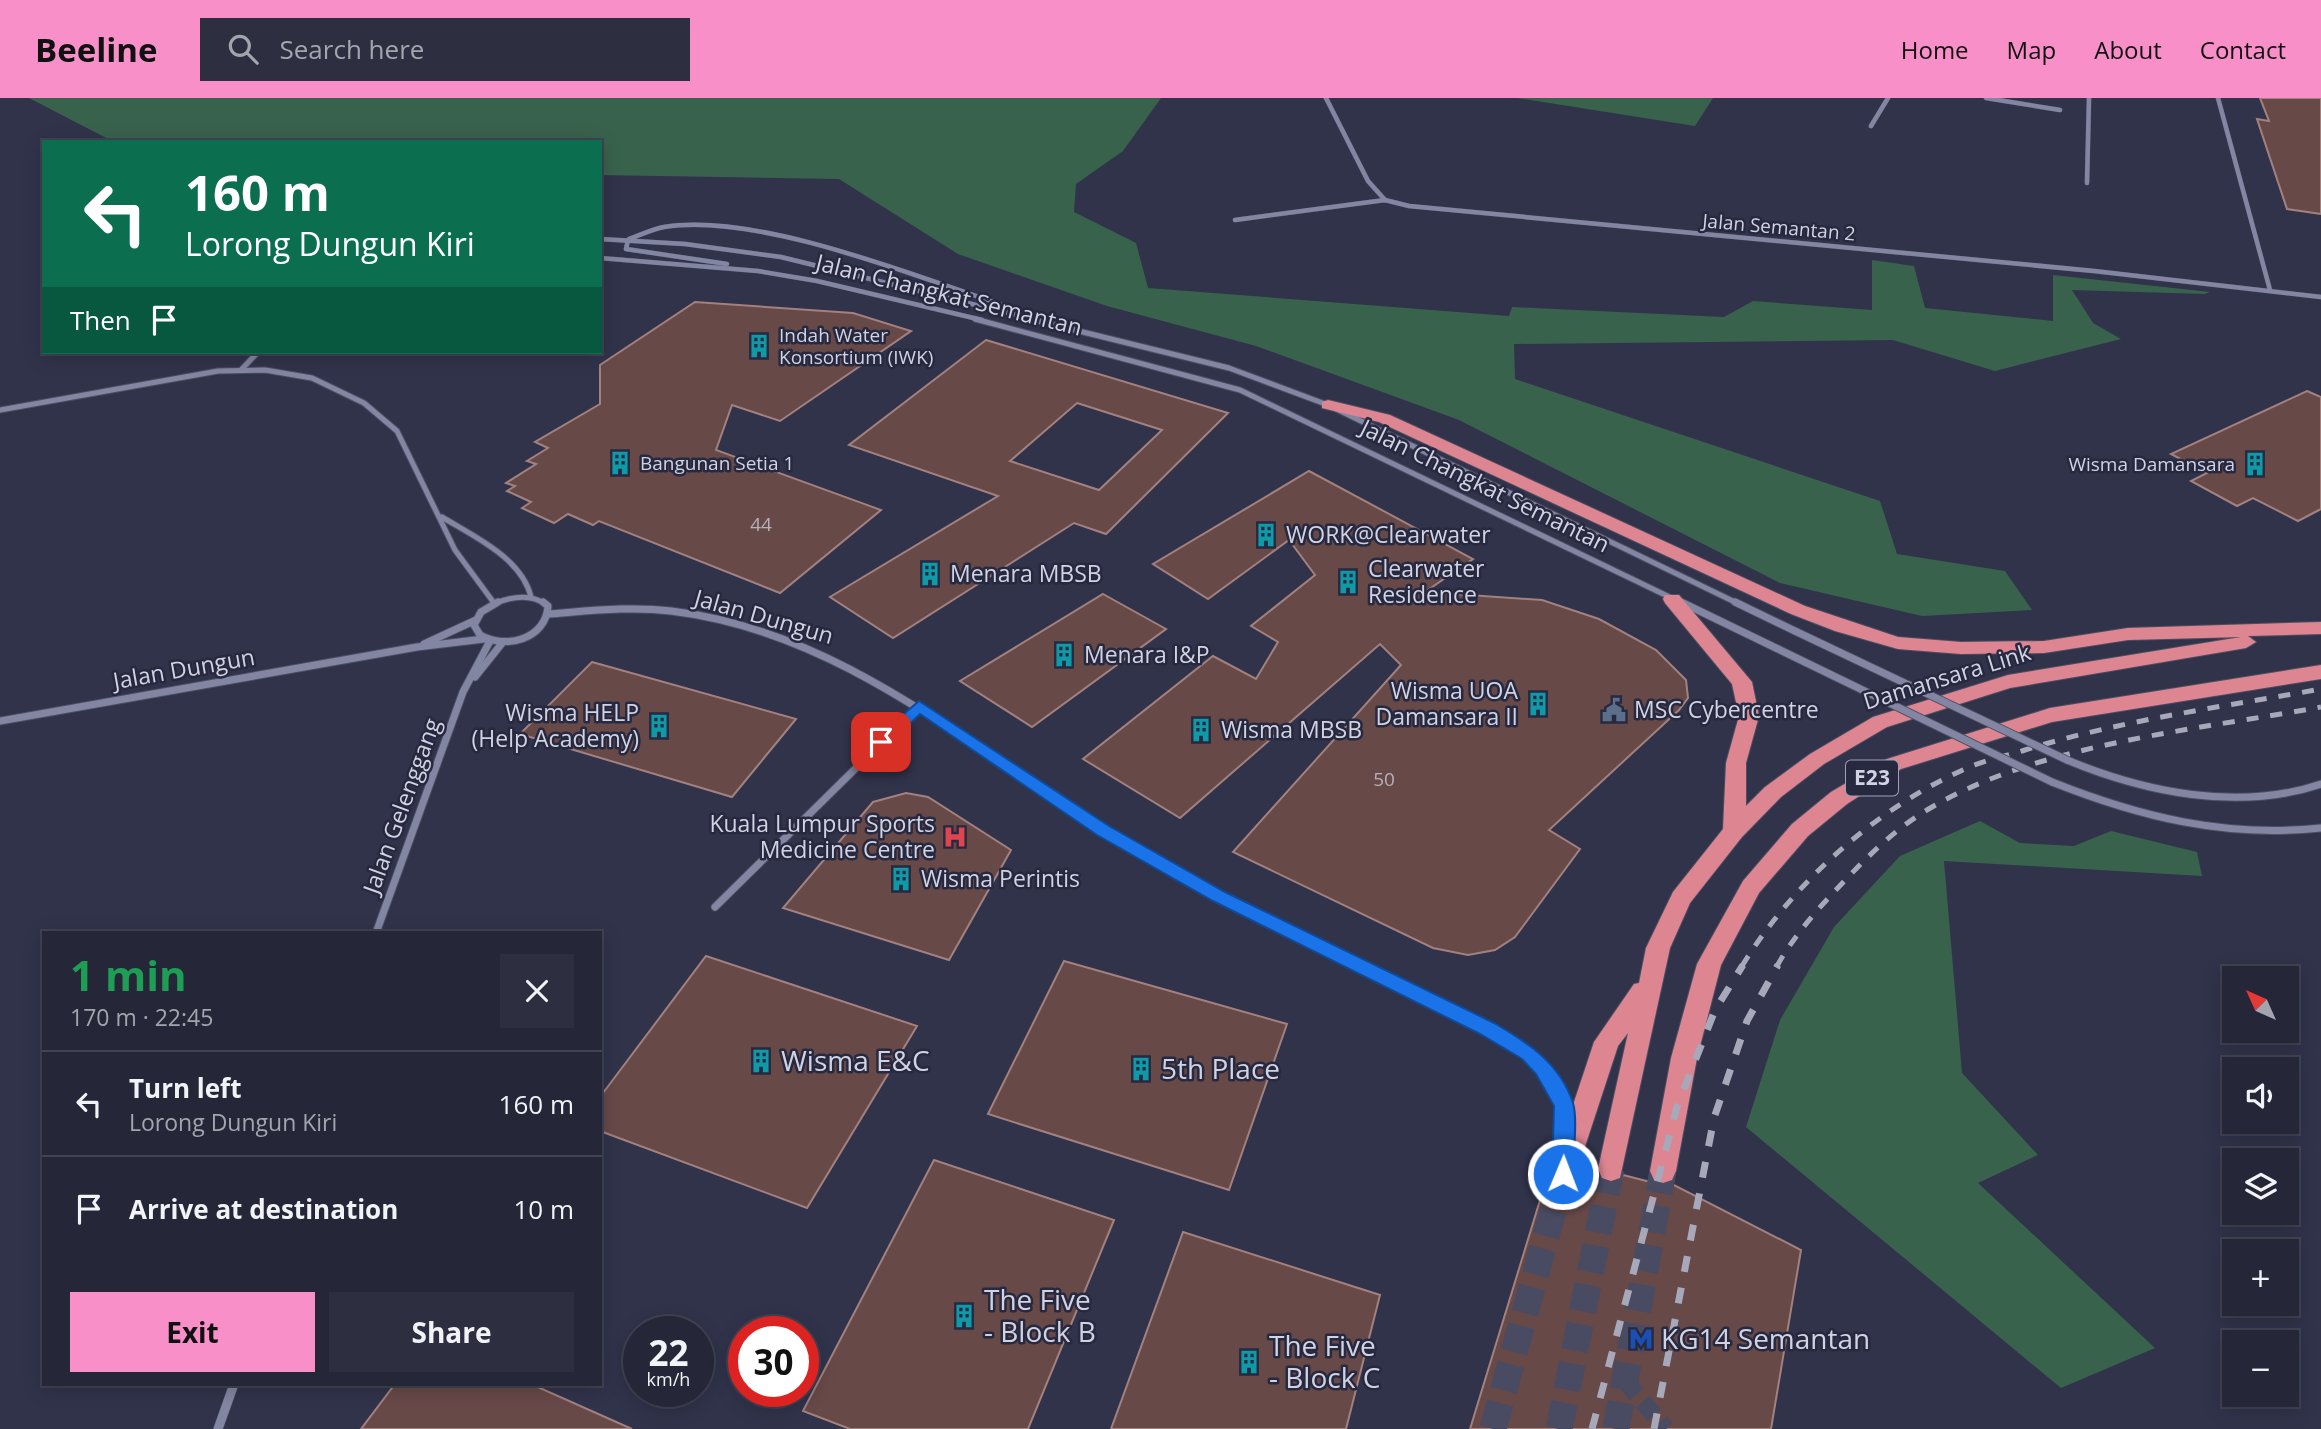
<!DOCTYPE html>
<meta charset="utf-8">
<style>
:root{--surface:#252638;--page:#2d2e40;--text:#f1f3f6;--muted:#a3a5ae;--line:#424353;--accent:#f98fc9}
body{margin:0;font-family:"Open Sans",sans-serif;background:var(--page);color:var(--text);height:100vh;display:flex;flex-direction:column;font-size:26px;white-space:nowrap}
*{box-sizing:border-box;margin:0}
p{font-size:23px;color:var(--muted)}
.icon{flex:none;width:38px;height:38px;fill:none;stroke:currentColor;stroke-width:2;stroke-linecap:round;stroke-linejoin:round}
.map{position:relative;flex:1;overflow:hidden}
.details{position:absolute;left:42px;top:833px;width:560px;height:455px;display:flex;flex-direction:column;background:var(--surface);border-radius:0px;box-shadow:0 4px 18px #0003,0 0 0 2px var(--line)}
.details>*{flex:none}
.hud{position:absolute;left:42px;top:42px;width:560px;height:214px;border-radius:0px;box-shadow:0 4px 18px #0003,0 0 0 2px var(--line);background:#0b6e4f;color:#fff;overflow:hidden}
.needle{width:46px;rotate:315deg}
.tools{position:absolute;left:2222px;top:868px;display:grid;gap:14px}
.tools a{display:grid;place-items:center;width:77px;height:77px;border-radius:0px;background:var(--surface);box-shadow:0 4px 18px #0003,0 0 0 2px var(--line);font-size:35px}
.speed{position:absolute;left:623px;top:1218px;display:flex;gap:14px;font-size:35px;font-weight:700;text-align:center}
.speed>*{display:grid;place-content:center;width:91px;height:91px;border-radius:50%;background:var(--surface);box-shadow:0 4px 18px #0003,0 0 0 2px var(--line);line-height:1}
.speed small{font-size:18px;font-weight:400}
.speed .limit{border:10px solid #d22;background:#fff;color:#111}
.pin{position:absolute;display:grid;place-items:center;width:60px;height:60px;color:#fff;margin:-30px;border-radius:14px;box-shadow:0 4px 10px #0006}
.me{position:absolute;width:77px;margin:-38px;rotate:1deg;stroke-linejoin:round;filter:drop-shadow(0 0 5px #0008)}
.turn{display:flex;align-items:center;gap:24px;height:147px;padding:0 28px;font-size:32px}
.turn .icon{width:91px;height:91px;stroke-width:2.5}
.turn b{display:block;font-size:49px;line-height:60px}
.then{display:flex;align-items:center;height:66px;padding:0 28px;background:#0003;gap:14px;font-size:26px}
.round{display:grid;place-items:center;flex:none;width:74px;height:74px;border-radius:0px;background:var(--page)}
.overview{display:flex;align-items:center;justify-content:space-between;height:119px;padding:0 28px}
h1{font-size:42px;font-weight:700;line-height:52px;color:#1e9e55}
.button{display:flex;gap:14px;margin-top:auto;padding:14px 28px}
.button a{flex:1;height:80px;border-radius:0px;background:var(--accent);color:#111;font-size:28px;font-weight:700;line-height:80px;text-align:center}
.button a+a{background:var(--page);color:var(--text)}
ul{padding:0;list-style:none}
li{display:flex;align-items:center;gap:21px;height:105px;padding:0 28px;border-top:2px solid var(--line)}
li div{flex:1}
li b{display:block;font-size:26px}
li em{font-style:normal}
header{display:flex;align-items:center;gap:42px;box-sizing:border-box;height:98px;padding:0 35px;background:var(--accent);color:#111}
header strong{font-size:33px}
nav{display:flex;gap:38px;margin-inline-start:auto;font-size:24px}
.search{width:490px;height:63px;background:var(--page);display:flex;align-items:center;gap:18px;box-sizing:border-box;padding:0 24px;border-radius:0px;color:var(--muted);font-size:26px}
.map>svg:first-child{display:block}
</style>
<header>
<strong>Beeline</strong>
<div class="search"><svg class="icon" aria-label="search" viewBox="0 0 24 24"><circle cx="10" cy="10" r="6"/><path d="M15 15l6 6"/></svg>Search here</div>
<nav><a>Home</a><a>Map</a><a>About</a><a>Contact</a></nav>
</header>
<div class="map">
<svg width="2321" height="1331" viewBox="0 0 2321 1331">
<rect width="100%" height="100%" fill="#31334b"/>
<g fill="#39624d">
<path d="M 29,0 L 1161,0 L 1123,53 L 1076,86 L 1074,114 L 1136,145 L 1148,190 L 1509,218 L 1512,209 L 1724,219 L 1753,203 L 1872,212 L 1872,162 L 1914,168 L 1925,210 L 2053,223 L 2053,177 L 2210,194 L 2205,196 L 2072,192 L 2093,225 L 2121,241 L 1995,273 L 1893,242 L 1514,246 L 1515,281 L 1880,403 L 1897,456 L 2005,473 L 2032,512 L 1922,518 L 1780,485 L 1459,322 L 1256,248 L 1107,208 L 958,156 L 839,81 L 600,77 L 600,44 L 114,44 Z"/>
<path d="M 1517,0 L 1713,0 L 1695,28 Z"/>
<path d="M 1980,723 L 2020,745 L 2074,748 L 2111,733 L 2197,754 L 2202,778 L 1944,763 L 1962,975 L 2038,1057 L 1978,1085 L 2155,1250 L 2061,1290 L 1746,1029 L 1780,922 L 1834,829 L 1900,758 Z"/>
</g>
<g fill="#674948" stroke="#a2817f" stroke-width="2" fill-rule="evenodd">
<path d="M 2260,0 L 2321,0 L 2321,116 L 2287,111 L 2257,21 L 2269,23 Z"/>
<path d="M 695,204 L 853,215 L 911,233 L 780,323 L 732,307 L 716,352 L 881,412 L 780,495 L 599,423 L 593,427 L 568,416 L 554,425 L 522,410 L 531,404 L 507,393 L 515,388 L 506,385 L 536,366 L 527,363 L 548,350 L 535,344 L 600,306 L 600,267 Z"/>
<path d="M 986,242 L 1228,315 L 1106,436 L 1074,425 L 893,540 L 830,499 L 998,398 L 849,347 ZM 1077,305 L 1162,332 L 1099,392 L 1010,363 Z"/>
<path d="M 2307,293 L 2321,299 L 2321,411 L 2298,423 L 2253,400 L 2237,408 L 2191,383 L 2207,375 L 2171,356 Z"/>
<path d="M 1309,373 L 1473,461 L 1425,494 L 1542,502 L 1599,521 L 1656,552 L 1686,582 L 1688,600 L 1679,612 L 1549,732 L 1580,751 L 1515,839 L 1495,852 L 1468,857 L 1433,850 L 1233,754 L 1401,567 L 1380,546 L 1180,720 L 1083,661 L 1213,558 L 1256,581 L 1278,544 L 1251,528 L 1315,477 L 1289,442 L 1208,501 L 1153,466 Z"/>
<path d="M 1103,496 L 1166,531 L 1032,629 L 960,583 Z"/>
<path d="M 592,564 L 796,621 L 732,699 L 520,636 Z"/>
<path d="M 906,695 L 928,699 L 1011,752 L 949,862 L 783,810 L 873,704 Z"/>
<path d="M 706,858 L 917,928 L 807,1110 L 600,1033 L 600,999 Z"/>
<path d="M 1064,863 L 1287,926 L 1229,1092 L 988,1016 Z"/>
<path d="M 934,1062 L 1114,1122 L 1028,1331 L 850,1331 L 803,1313 Z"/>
<path d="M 1581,1070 L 1596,1072 L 1601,1082 L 1610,1085 L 1621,1082 L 1623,1077 L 1662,1087 L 1672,1086 L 1801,1152 L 1771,1331 L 1470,1331 L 1548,1076 L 1552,1088 L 1564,1091 L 1575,1086 Z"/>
<path d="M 1183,1134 L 1380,1197 L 1346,1331 L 1111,1331 Z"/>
<path d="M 395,1286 L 531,1286 L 632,1331 L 361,1331 Z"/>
</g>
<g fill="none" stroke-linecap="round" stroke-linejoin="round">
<path stroke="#494b62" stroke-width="18" stroke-dasharray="18 9" stroke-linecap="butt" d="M 1625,1283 L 1666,1331"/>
<g stroke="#494b62" stroke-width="27" stroke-dasharray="27 13" stroke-linecap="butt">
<path d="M 1493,1331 L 1563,1076"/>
<path d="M 1559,1331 L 1611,1071"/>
<path d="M 1616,1331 L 1663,1073"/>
</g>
<g stroke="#4d4e62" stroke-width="5">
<g id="street-far3">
<path d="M 1326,0 L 1368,83 L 1385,102"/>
<path d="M 1986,0 L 2060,12"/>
<path d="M 2218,0 L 2270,192"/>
<path d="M 1871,28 L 1888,0"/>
<path d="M 2087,85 L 2089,0"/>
<path d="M 1235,122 L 1385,102 L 1409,108 L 2094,173 L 2321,199"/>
<path d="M 600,141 L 685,146 L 781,159 L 1037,222"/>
<path d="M 629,141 C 640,137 653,131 664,129 C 757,114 915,178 1005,208"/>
<path d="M 628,142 L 626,151 L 727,166"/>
<path d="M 600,160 L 758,173 L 817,183 L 982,222"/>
</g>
</g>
<g stroke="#4d4e62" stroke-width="7">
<g id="street-far2">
<path d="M 975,221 L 1240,292 L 1684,506"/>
<path d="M 1030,221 L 1229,270 L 1328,307 L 1739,506"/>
<path d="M 241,272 L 258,254"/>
<path d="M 0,312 L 218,273 L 265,272 L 312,280 L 364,305 L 397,333 L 455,452 L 494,505"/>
<path d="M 442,419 C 473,438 522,460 531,499"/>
<path d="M 493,506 C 510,499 530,495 545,506"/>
</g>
</g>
<g stroke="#4d4e62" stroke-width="9">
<g id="street-far1">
<path d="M 498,504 L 481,514 L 474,527 L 480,537 C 506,552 546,541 548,508 L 543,504"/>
<path d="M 1681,504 L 1778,551"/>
<path d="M 1735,504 L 1797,534"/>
<path d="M 549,516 C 589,513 631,508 671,513 C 838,533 964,646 1102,732 C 1184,783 1273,826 1360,868"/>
<path d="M 424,546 L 476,522"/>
<path d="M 475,579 L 503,544"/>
<path d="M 0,623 L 417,549 L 484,541"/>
<path d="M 2067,662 C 2144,694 2239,714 2321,686"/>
<path d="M 2052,684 C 2140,719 2225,740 2321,730"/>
<path d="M 715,809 L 919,608"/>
<path d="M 376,835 L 463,594 L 490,543"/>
</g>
</g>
<g stroke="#4d4e62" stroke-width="10">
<g id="street">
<path d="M 1356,867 C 1413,894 1546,942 1564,1007 C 1567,1018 1564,1032 1563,1044"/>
<path d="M 218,1331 L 234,1286"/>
</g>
</g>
<g stroke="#4d4e62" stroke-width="2">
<g id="highway">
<path d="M 1328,302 L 1390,317 L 1805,508 L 1898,539 L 1961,544 L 2044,543 L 2128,530 L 2321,524 L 2321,536 L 2248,538 L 2256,544 L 2246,550 L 2010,590 L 1887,629 L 1824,666 L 1781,699 L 1742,739 L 1690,805 L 1670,850 L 1620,1080 L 1611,1083 L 1602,1080 L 1598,1071 L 1628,935 L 1618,948 L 1576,1076 L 1573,1085 L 1563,1088 L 1553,1085 L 1550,1076 L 1594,944 L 1634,886 L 1639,885 L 1646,850 L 1673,794 L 1723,731 L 1726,665 L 1739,618 L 1732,586 L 1665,505 L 1663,501 L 1665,497 L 1679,497 L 1752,584 L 1759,618 L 1746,665 L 1746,708 L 1765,689 L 1810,656 L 1873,619 L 2008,577 L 2241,539 L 2128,542 L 2044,555 L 1961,556 L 1898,551 L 1835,533 L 1791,516 L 1379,324 L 1322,310 L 1322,304 Z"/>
<path d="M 2321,567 L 2321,581 L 2052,624 L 1901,671 L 1847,706 L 1808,738 L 1759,795 L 1721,867 L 1697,960 L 1676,1073 L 1672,1082 L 1663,1085 L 1654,1082 L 1650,1073 L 1671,960 L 1697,866 L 1743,783 L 1792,726 L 1831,694 L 1887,661 L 2050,610 Z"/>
</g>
</g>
<use href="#street-far3" stroke="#8386a2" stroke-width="4.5"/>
<use href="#street-far2" stroke="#8386a2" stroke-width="5"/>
<use href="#street-far1" stroke="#8386a2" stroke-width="7"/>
<use href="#street" stroke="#8386a2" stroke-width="9"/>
<use href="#highway" fill="#de8592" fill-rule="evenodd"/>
<g stroke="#a7a9bb" stroke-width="5" stroke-dasharray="12 12" stroke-linecap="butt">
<path d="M 1742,868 C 1793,785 1875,711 1965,671 C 1984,662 2006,658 2025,652 C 2122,622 2222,609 2321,591"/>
<path d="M 1777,868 C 1792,841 1814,815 1835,793 C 1863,763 1892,733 1927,712 C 2036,646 2196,632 2321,609"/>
</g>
<g stroke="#a7a9bb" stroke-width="7" stroke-dasharray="16 16" stroke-linecap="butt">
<path d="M 1592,1331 L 1677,1009 L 1715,912 L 1743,867"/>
<path d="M 1654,1331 L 1714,1020 L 1747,923 L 1778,867"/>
</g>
<g stroke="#4d4e62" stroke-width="9" stroke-linecap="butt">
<g id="street-bridge">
<path d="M 1797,534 L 2067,662"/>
<path d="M 1778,551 L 2052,684"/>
</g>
</g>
<use href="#street-bridge" stroke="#8386a2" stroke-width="7"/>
</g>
<path fill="#1a73e8" stroke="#114b97" stroke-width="2" d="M 919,603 L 1109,728 L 1225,794 L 1494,925 C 1527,944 1560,965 1573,1005 C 1578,1021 1573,1057 1573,1076 L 1570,1083 L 1563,1085 L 1555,1083 L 1552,1076 L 1554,1008 L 1536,976 L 1522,961 L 1480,936 L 1213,803 L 1097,737 L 920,616 L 887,648 L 876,648 L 876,640 Z"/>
<defs>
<g id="building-bare" transform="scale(1.89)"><path d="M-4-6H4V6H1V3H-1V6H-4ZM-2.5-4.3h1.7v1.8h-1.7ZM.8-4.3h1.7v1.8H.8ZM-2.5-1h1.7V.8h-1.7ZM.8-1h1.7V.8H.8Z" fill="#0f9aa8" stroke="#272940" stroke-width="2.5" paint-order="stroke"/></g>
<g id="civic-bare" transform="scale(1.89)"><path d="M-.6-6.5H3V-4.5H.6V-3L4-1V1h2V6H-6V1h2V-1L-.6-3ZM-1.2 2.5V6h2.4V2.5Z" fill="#5c6f8a" stroke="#272940" stroke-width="2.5" paint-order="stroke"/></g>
<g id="hospital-bare" transform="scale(1.89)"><path d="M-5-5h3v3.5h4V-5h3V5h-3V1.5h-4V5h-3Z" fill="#e0444e" stroke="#272940" stroke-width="2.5" paint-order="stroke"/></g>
<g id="metro-bare" transform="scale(1.89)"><path d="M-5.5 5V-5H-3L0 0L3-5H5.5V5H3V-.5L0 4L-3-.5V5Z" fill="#1a4fb4" stroke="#272940" stroke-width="2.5" paint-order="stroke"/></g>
</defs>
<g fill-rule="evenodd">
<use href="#building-bare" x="759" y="248"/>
<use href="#building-bare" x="620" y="365"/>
<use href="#building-bare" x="2255" y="366"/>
<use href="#building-bare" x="1266" y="437"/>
<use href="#building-bare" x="930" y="476"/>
<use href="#building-bare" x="1348" y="484"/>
<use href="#building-bare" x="1064" y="557"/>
<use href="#building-bare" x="1538" y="606"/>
<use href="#civic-bare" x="1614" y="612"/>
<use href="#building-bare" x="659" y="628"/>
<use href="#building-bare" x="1201" y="632"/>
<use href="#hospital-bare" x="955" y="739"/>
<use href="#building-bare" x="901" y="781"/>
<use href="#building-bare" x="761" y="963"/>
<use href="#building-bare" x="1141" y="971"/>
<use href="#building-bare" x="964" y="1218"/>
<use href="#metro-bare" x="1641" y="1241"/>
<use href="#building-bare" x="1249" y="1264"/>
</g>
<g text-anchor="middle" stroke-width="5" stroke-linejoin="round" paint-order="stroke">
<g font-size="19" fill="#d1d3e2" stroke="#272940">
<text transform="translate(1779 129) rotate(5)" y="7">Jalan Semantan 2</text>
</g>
<g font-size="19" fill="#d1d3e2" stroke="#272940" text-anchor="start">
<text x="779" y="244">Indah Water<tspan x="779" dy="22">Konsortium (IWK)</tspan></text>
<text x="640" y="372">Bangunan Setia 1</text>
<text x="2235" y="373" text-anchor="end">Wisma Damansara</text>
</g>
<g font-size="19" fill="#b6b0bc">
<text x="761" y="433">44</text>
<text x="1384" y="688">50</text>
</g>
<rect fill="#272940" stroke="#9ea0b1" stroke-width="2" x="1846" y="662.5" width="52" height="35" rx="5"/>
<g font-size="21" font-weight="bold" fill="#d1d3e2">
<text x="1872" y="687">E23</text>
</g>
<g font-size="23" fill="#d1d3e2" stroke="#272940">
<text transform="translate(949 197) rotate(14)" y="8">Jalan Changkat Semantan</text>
<text transform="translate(1485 388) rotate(26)" y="8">Jalan Changkat Semantan</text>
<text transform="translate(764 519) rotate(16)" y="8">Jalan Dungun</text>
<text transform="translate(184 571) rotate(-10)" y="8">Jalan Dungun</text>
<text transform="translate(1947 579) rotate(-17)" y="8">Damansara Link</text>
<text transform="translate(402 708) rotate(-70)" y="8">Jalan Gelenggang</text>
</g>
<g font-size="23" fill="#d1d3e2" stroke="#272940" text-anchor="start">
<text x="1286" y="445">WORK@Clearwater</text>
<text x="1368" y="479">Clearwater<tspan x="1368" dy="26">Residence</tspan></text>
<text x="950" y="484">Menara MBSB</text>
<text x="1084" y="565">Menara I&amp;P</text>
<text x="1518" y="601" text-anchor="end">Wisma UOA<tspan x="1518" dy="26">Damansara II</tspan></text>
<text x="1634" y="620">MSC Cybercentre</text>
<text x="639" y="623" text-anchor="end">Wisma HELP<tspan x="639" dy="26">(Help Academy)</tspan></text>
<text x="1221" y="640">Wisma MBSB</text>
<text x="935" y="734" text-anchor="end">Kuala Lumpur Sports<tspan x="935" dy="26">Medicine Centre</tspan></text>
<text x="921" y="789">Wisma Perintis</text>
</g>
<g font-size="28" fill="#d1d3e2" stroke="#272940" text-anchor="start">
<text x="781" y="973">Wisma E&amp;C</text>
<text x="1161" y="981">5th Place</text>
<text x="984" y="1212">The Five<tspan x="984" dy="32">- Block B</tspan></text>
<text x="1661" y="1251">KG14 Semantan</text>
<text x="1269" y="1258">The Five<tspan x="1269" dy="32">- Block C</tspan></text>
</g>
</g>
</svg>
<div class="tools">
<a><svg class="needle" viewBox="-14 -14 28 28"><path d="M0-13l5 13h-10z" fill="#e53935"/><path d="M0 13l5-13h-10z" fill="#a3a5ae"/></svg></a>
<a><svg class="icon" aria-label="sound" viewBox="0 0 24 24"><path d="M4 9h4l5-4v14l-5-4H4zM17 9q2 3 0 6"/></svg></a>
<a><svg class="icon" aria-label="layers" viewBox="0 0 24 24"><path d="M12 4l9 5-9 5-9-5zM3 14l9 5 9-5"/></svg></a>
<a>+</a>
<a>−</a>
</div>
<div class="speed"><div>22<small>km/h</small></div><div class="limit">30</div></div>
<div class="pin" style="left:881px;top:644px;background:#d93025"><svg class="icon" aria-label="arrive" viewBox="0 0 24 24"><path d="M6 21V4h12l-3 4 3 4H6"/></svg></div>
<svg class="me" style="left:1563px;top:1076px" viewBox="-20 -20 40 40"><circle r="17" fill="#1a73e8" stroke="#fff" stroke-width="3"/><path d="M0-11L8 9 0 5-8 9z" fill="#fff"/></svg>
<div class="hud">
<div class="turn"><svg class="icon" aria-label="left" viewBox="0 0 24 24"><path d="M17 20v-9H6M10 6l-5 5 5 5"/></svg><div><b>160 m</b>Lorong Dungun Kiri</div></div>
<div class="then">Then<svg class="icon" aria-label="arrive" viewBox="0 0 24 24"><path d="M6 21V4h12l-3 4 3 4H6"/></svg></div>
</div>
<section class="details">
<div class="overview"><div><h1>1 min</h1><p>170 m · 22:45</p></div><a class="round"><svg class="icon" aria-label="close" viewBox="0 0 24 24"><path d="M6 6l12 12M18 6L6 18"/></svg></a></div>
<ul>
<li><svg class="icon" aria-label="left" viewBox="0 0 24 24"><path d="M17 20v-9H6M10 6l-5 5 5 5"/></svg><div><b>Turn left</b><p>Lorong Dungun Kiri</p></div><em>160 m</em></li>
<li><svg class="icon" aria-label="arrive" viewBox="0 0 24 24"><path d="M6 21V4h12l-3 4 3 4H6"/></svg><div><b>Arrive at destination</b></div><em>10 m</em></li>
</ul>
<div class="button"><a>Exit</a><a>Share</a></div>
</section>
</div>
